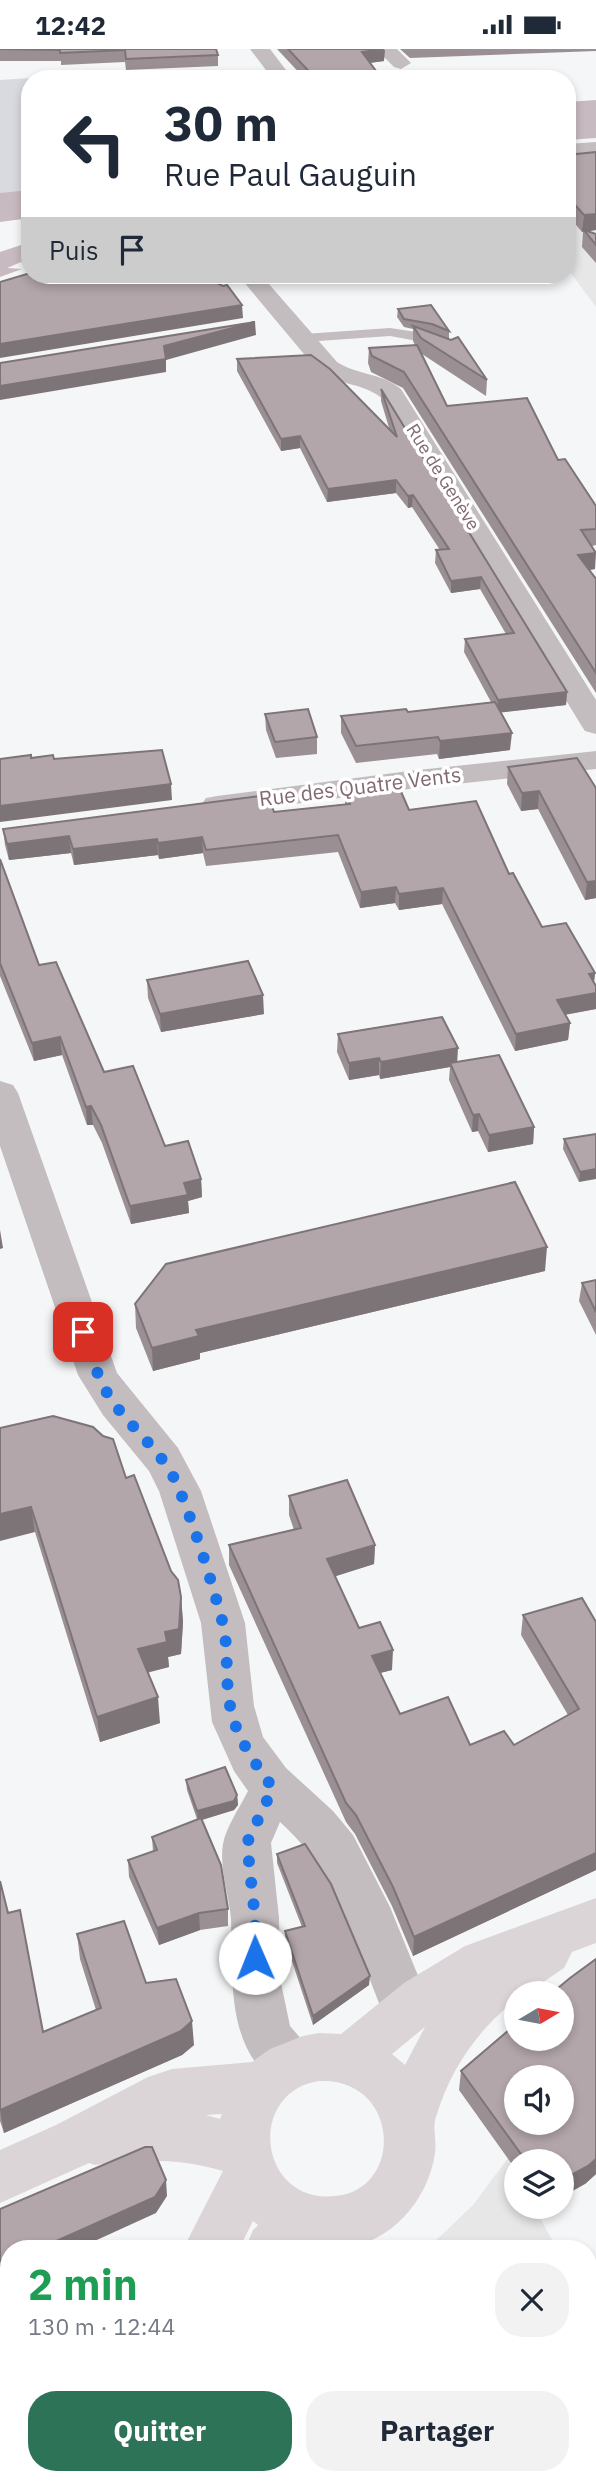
<!DOCTYPE html>
<html lang="fr">
<meta charset="utf-8">
<style>
:root{--surface:#fff;--page:#f2f2f3;--text:#1f2937;--muted:#747a83;--accent:#2c7358}
body{margin:0;font-family:"IBM Plex Sans",sans-serif;background:var(--page);color:var(--text);height:100vh;display:flex;flex-direction:column;font-size:26px;white-space:nowrap}
*{box-sizing:border-box;margin:0}
p{font-size:23px;color:var(--muted)}
.icon{flex:none;width:38px;height:38px;fill:none;stroke:currentColor;stroke-width:2;stroke-linecap:round;stroke-linejoin:round}
.map{position:relative;flex:1;overflow:hidden}
.sheet{position:absolute;left:0px;top:2191px;width:597px;height:245px;display:flex;flex-direction:column;background:var(--surface);border-radius:28px 28px 0 0;box-shadow:0 4px 10px #0003}
.sheet>*{flex:none}
.hud{position:absolute;left:21px;top:21px;width:555px;height:214px;border-radius:28px;box-shadow:0 4px 10px #0003;background:#fff;color:var(--text);overflow:hidden}
.needle{width:46px;rotate:80deg}
.tools{position:absolute;left:504px;top:1932px;display:grid;gap:14px}
.tools a{display:grid;place-items:center;width:70px;height:70px;border-radius:50%;background:var(--surface);box-shadow:0 4px 10px #0003;font-size:35px}
.pin{position:absolute;display:grid;place-items:center;width:60px;height:60px;color:#fff;margin:-30px;border-radius:14px;box-shadow:0 4px 10px #0006}
.me{position:absolute;width:77px;margin:-38px;rotate:359deg;stroke-linejoin:round;filter:drop-shadow(0 0 5px #0008)}
.turn{display:flex;align-items:center;gap:24px;height:147px;padding:0 28px;font-size:32px}
.turn .icon{width:91px;height:91px;stroke-width:2.5}
.turn b{display:block;font-size:49px;line-height:60px}
.then{display:flex;align-items:center;height:66px;padding:0 28px;background:#0003;gap:14px;font-size:26px}
.round{display:grid;place-items:center;flex:none;width:74px;height:74px;border-radius:28px;background:var(--page)}
.headline{display:flex;align-items:center;justify-content:space-between;height:119px;padding:0 28px}
h1{font-size:42px;font-weight:700;line-height:52px;color:#1e9e55}
.primary-button{display:flex;gap:14px;margin-top:auto;padding:14px 28px}
.primary-button a{flex:1;height:80px;border-radius:28px;background:var(--accent);color:#fff;font-size:28px;font-weight:700;line-height:80px;text-align:center}
.primary-button a+a{background:var(--page);color:var(--text)}
.status{display:flex;justify-content:space-between;align-items:center;height:49px;padding:0 35px;background:var(--surface);direction:ltr}
.status svg{height:19px;fill:currentColor}
.map>svg:first-child{display:block}
</style>
<div class="status"><b>12:42</b><svg viewBox="0 0 49 12"><path d="M0 12V9h3v3zM5 12V6h3v6zM10 12V3h3v9zM15 12V0h3v12zM26 1h20v11H26zM47 4h2v5h-2z"/></svg></div>
<div class="map">
<svg width="596" height="2436" viewBox="0 0 596 2436">
<rect width="100%" height="100%" fill="#f5f6f7"/>
<g fill="#e8e7e8">
<path d="M 567,103 L 596,104 L 596,258 L 567,219 Z"/>
<path d="M 508,2109 L 516,2124 L 516,2158 L 534,2158 L 557,2200 L 427,2200 L 473,2156 Z"/>
<path d="M 588,2254 L 596,2269 L 596,2436 L 100,2436 L 108,2427 L 588,2427 Z"/>
</g>
<path fill="#d9dae0" d="M 106,24 L 127,30 L 30,30 L 30,150 L 0,155 L 0,31 Z"/>
<g fill="#c7bac1">
<path d="M 596,51 L 596,89 L 567,91 L 567,53 Z"/>
<path d="M 30,141 L 30,169 L 0,173 L 0,144 Z"/>
<path d="M 30,193 L 30,217 L 25,218 L 21,213 L 7,219 L 22,220 L 0,228 L 0,203 Z"/>
</g>
<g fill="none" stroke-linecap="round" stroke-linejoin="round">
<path fill="#c4bdbf" fill-rule="evenodd" d="M 390,279 L 423,284 L 445,292 L 439,296 L 390,287 L 304,293 L 298,289 L 304,285 Z"/>
<g fill="#c4bdbf" fill-rule="evenodd">
<path d="M 250,0 L 270,0 L 286,21 L 276,27 L 269,25 Z"/>
<path d="M 376,0 L 397,0 L 411,14 L 401,20 L 394,18 Z"/>
<path d="M 596,93 L 596,105 L 567,107 L 567,95 Z"/>
<path d="M 238,226 L 261,226 L 337,313 C 357,326 382,324 401,340 L 596,651 L 596,685 L 585,682 L 581,676 L 383,350 C 364,334 339,336 319,323 Z"/>
<path d="M 596,702 L 596,720 L 409,740 L 217,765 L 206,763 L 201,756 L 206,749 L 217,747 L 409,722 Z"/>
<path d="M 0,1032 L 13,1036 L 18,1044 L 117,1324 L 178,1399 L 201,1442 L 245,1574 L 254,1657 L 263,1688 L 286,1719 L 333,1762 L 353,1786 L 390,1858 L 432,1961 L 425,1977 L 407,1984 L 389,1977 C 357,1906 341,1827 280,1773 L 271,1794 L 279,1869 L 280,1929 L 290,1977 L 309,1999 L 317,2016 L 309,2033 L 291,2040 C 224,2014 233,1929 231,1870 C 229,1846 219,1819 223,1795 C 226,1778 240,1758 248,1742 L 234,1722 L 212,1673 L 201,1574 L 159,1442 L 149,1422 L 103,1366 L 78,1326 L 0,1097 Z"/>
</g>
<g fill="#dcd5d8" fill-rule="evenodd">
<path d="M 596,1849 L 596,1894 L 572,1903 L 564,1919 L 527,1944 L 516,1944 L 516,1951 C 477,1981 450,2021 436,2068 C 432,2078 437,2092 435,2104 C 428,2152 391,2194 341,2200 C 310,2203 276,2200 245,2200 L 253,2181 L 258,2176 L 253,2172 L 239,2200 L 183,2200 L 223,2122 C 179,2109 139,2110 95,2116 L 89,2114 L 0,2154 L 0,2101 L 56,2076 L 148,2028 L 172,2020 L 252,2013 L 270,2000 L 303,1987 L 319,1984 L 341,1985 L 404,1934 L 465,1897 ZM 425,1978 L 405,2016 L 392,2005 ZM 319,2032 C 400,2028 405,2141 335,2147 C 258,2155 246,2043 319,2032 ZM 222,2065 L 220,2070 L 206,2066 Z"/>
<path d="M 10,2427 L 70,2427 L 66,2436 L 6,2436 Z"/>
</g>
</g>
<g fill="#9a8f93">
<path d="M 0,0 L 216,0 L 218,6 L 218,17 L 126,21 L 125,13 L 61,16 L 61,12 L 0,12 Z"/>
<path d="M 277,0 L 384,0 L 384,12 L 369,14 L 382,30 L 305,30 Z"/>
<path d="M 400,0 L 596,0 L 596,2 L 410,9 Z"/>
<path d="M 567,106 L 588,182 L 596,185 L 596,214 L 582,198 L 583,183 L 582,183 L 567,165 Z"/>
<path d="M 398,260 L 449,282 L 449,290 L 487,331 L 486,347 L 422,305 L 447,357 L 558,411 L 596,457 L 596,496 L 592,497 L 595,520 L 589,521 L 596,530 L 596,644 L 403,339 L 371,323 L 368,314 L 369,299 L 415,296 L 413,292 L 413,280 L 404,278 L 397,268 Z"/>
<path d="M 237,310 L 390,382 L 381,352 L 381,340 L 567,643 L 566,656 L 501,663 L 510,701 L 439,710 L 437,705 L 356,714 L 341,684 L 341,667 L 408,663 L 491,653 L 464,603 L 465,590 L 506,585 L 480,540 L 451,544 L 435,514 L 436,501 L 440,501 L 412,458 L 408,459 L 396,444 L 327,453 L 300,399 L 281,402 L 237,322 Z"/>
<path d="M 265,665 L 317,688 L 317,705 L 276,709 L 266,681 Z"/>
<path d="M 508,718 L 596,739 L 596,849 L 585,851 L 538,760 L 521,762 L 507,735 Z"/>
<path d="M 345,745 L 409,761 L 509,825 L 542,878 L 595,924 L 594,933 L 596,960 L 565,966 L 570,974 L 568,991 L 515,1002 L 442,855 L 399,861 L 395,854 L 360,859 L 338,803 L 206,817 L 203,804 L 159,810 L 158,806 L 74,816 L 71,804 L 9,811 L 5,796 L 3,780 L 274,763 L 345,755 Z"/>
<path d="M 0,810 L 39,916 L 104,1023 L 165,1097 L 201,1130 L 202,1148 L 188,1152 L 189,1164 L 131,1175 L 102,1094 L 93,1076 L 87,1076 L 62,1006 L 34,1012 L 0,927 Z"/>
<path d="M 147,931 L 264,965 L 161,983 L 148,949 Z"/>
<path d="M 338,985 L 457,1013 L 534,1078 L 533,1095 L 488,1103 L 478,1082 L 472,1083 L 449,1031 L 450,1018 L 380,1030 L 379,1026 L 349,1031 L 337,1003 Z"/>
<path d="M 596,1085 L 579,1133 L 563,1100 L 564,1090 Z"/>
<path d="M 545,1222 L 200,1304 L 200,1310 L 153,1322 L 136,1279 L 135,1255 Z"/>
<path d="M 596,1231 L 596,1286 L 579,1252 L 582,1234 Z"/>
<path d="M 0,1379 L 126,1429 L 181,1548 L 183,1573 L 181,1605 L 168,1608 L 169,1618 L 147,1624 L 160,1674 L 100,1693 L 35,1483 Z"/>
<path d="M 289,1447 L 375,1496 L 374,1515 L 335,1527 L 359,1579 L 392,1621 L 380,1624 L 400,1665 L 470,1696 L 514,1696 L 568,1666 L 521,1586 L 523,1566 L 582,1549 L 596,1821 L 413,1907 L 392,1857 L 355,1785 L 346,1773 L 229,1516 L 229,1496 L 294,1481 L 289,1466 Z"/>
<path d="M 186,1731 L 237,1746 L 238,1756 L 234,1761 L 202,1771 L 228,1860 L 228,1877 L 200,1881 L 159,1896 L 129,1828 L 128,1811 L 153,1803 L 152,1788 L 197,1770 L 187,1741 Z"/>
<path d="M 277,1805 L 369,1936 L 313,1976 L 285,1891 L 285,1882 L 302,1878 L 277,1814 Z"/>
<path d="M 0,1832 L 8,1864 L 43,1983 L 96,1961 L 80,1910 L 77,1885 L 146,1934 L 194,1996 L 182,2006 L 4,2084 L 0,2072 Z"/>
<path d="M 596,1910 L 596,2125 L 585,2135 L 562,2112 L 516,2112 L 516,2121 L 459,2041 L 461,2022 Z"/>
</g>
<g fill="#7d7478">
<path d="M 385,1 L 384,12 L 361,15 L 362,3 Z"/>
<path d="M 596,165 L 596,181 L 585,183 L 584,181 L 583,183 L 582,183 L 584,166 Z"/>
<path d="M 242,256 L 243,269 L 0,309 L 0,295 Z"/>
<path d="M 255,273 L 256,286 L 166,311 L 166,323 L 0,351 L 0,337 L 164,297 Z"/>
<path d="M 300,387 L 300,399 L 281,402 L 281,390 Z"/>
<path d="M 396,431 L 396,444 L 327,453 L 328,440 Z"/>
<path d="M 413,446 L 412,458 L 408,459 L 408,447 Z"/>
<path d="M 596,504 L 595,520 L 577,523 L 578,506 Z"/>
<path d="M 481,528 L 480,540 L 451,544 L 451,532 Z"/>
<path d="M 567,643 L 566,656 L 497,664 L 498,651 Z"/>
<path d="M 512,684 L 510,701 L 439,710 L 440,692 Z"/>
<path d="M 171,735 L 172,751 L 0,773 L 0,757 Z"/>
<path d="M 539,742 L 538,760 L 521,762 L 522,744 Z"/>
<path d="M 69,787 L 71,804 L 9,811 L 7,795 Z"/>
<path d="M 202,788 L 203,804 L 159,810 L 158,794 Z"/>
<path d="M 157,790 L 158,806 L 74,816 L 73,800 Z"/>
<path d="M 596,832 L 596,849 L 585,851 L 587,833 Z"/>
<path d="M 396,838 L 395,854 L 360,859 L 361,843 Z"/>
<path d="M 443,839 L 442,855 L 399,861 L 399,845 Z"/>
<path d="M 595,924 L 593,941 L 589,925 Z"/>
<path d="M 596,944 L 596,960 L 556,967 L 557,951 Z"/>
<path d="M 263,946 L 264,965 L 161,983 L 160,965 Z"/>
<path d="M 570,974 L 568,991 L 515,1002 L 516,985 Z"/>
<path d="M 60,988 L 62,1006 L 34,1012 L 32,994 Z"/>
<path d="M 458,999 L 457,1016 L 450,1014 L 450,1018 L 380,1030 L 381,1013 Z"/>
<path d="M 379,1009 L 379,1026 L 349,1031 L 349,1014 Z"/>
<path d="M 91,1057 L 93,1076 L 87,1076 L 86,1058 Z"/>
<path d="M 479,1065 L 478,1082 L 472,1083 L 473,1066 Z"/>
<path d="M 534,1078 L 533,1095 L 488,1103 L 489,1086 Z"/>
<path d="M 596,1120 L 596,1130 L 579,1133 L 580,1123 Z"/>
<path d="M 201,1130 L 202,1148 L 188,1152 L 189,1164 L 131,1175 L 130,1157 L 184,1134 Z"/>
<path d="M 0,1181 L 3,1199 L 0,1200 Z"/>
<path d="M 547,1198 L 545,1222 L 200,1304 L 200,1310 L 153,1322 L 152,1299 L 196,1281 Z"/>
<path d="M 31,1458 L 35,1483 L 0,1492 L 0,1465 Z"/>
<path d="M 375,1496 L 374,1515 L 327,1530 L 327,1510 Z"/>
<path d="M 181,1548 L 183,1573 L 181,1605 L 168,1608 L 169,1618 L 140,1625 L 138,1600 L 165,1583 Z"/>
<path d="M 393,1601 L 392,1621 L 372,1626 L 372,1607 Z"/>
<path d="M 158,1648 L 160,1674 L 100,1693 L 97,1668 Z"/>
<path d="M 237,1746 L 238,1756 L 234,1761 L 198,1772 L 197,1762 Z"/>
<path d="M 596,1804 L 596,1821 L 413,1907 L 414,1888 Z"/>
<path d="M 199,1864 L 200,1881 L 159,1896 L 157,1879 Z"/>
<path d="M 370,1927 L 369,1936 L 313,1976 L 313,1967 Z"/>
<path d="M 192,1972 L 194,1996 L 182,2006 L 4,2084 L 0,2061 Z"/>
<path d="M 596,2110 L 596,2125 L 585,2135 L 562,2148 L 562,2131 Z"/>
<path d="M 166,2131 L 167,2147 L 156,2164 L 77,2200 L 55,2200 L 54,2193 Z"/>
<path d="M 9,2230 L 9,2247 L 2,2251 L 0,2243 L 0,2234 Z"/>
</g>
<g fill="#b3a6ab" stroke="#7d7478" stroke-width="2" fill-rule="evenodd">
<path d="M 0,0 L 216,0 L 218,6 L 126,10 L 125,1 L 60,4 L 60,1 Z"/>
<path d="M 288,0 L 384,0 L 362,3 L 382,30 L 316,30 Z"/>
<path d="M 596,103 L 596,165 L 584,166 L 567,147 L 567,106 Z"/>
<path d="M 584,181 L 596,185 L 596,196 Z"/>
<path d="M 30,224 L 30,226 L 201,226 L 223,237 L 227,236 L 242,256 L 0,295 L 0,233 Z"/>
<path d="M 431,256 L 449,282 L 432,275 L 404,270 L 398,260 Z"/>
<path d="M 255,273 L 164,297 L 166,310 L 0,337 L 0,314 Z"/>
<path d="M 413,277 L 451,291 L 458,288 L 487,331 L 421,289 Z"/>
<path d="M 417,296 L 447,357 L 527,349 L 558,411 L 565,410 L 596,457 L 596,480 L 581,481 L 596,504 L 578,506 L 596,530 L 596,624 L 404,323 L 372,307 L 369,299 Z"/>
<path d="M 311,306 L 330,320 L 397,388 L 381,340 L 567,643 L 498,651 L 465,590 L 514,584 L 481,528 L 451,532 L 436,501 L 449,500 L 413,446 L 408,447 L 396,431 L 328,440 L 300,387 L 281,390 L 237,310 Z"/>
<path d="M 495,653 L 512,684 L 440,692 L 438,688 L 356,697 L 341,667 L 406,660 L 408,663 Z"/>
<path d="M 308,660 L 317,688 L 275,693 L 265,665 Z"/>
<path d="M 162,701 L 171,735 L 0,757 L 0,710 L 31,706 L 31,709 L 53,706 L 54,710 Z"/>
<path d="M 577,709 L 596,739 L 596,832 L 587,833 L 539,742 L 522,744 L 508,718 Z"/>
<path d="M 399,738 L 409,761 L 476,752 L 509,825 L 513,824 L 542,878 L 566,874 L 595,924 L 589,925 L 596,937 L 596,944 L 557,951 L 570,974 L 516,985 L 443,839 L 399,845 L 396,838 L 361,843 L 338,786 L 206,801 L 202,788 L 158,794 L 157,790 L 73,800 L 69,787 L 7,795 L 3,780 L 268,746 L 274,763 L 350,755 L 345,745 Z"/>
<path d="M 0,810 L 39,916 L 56,913 L 104,1023 L 133,1017 L 165,1097 L 188,1092 L 201,1130 L 184,1134 L 188,1146 L 130,1157 L 101,1076 L 91,1057 L 86,1058 L 60,988 L 32,994 L 0,914 Z"/>
<path d="M 248,912 L 263,946 L 160,965 L 147,931 Z"/>
<path d="M 442,968 L 458,999 L 381,1013 L 379,1009 L 349,1014 L 338,985 Z"/>
<path d="M 499,1006 L 534,1078 L 489,1086 L 479,1065 L 473,1066 L 450,1014 Z"/>
<path d="M 596,1085 L 596,1120 L 580,1123 L 564,1090 Z"/>
<path d="M 515,1133 L 547,1198 L 196,1281 L 199,1287 L 152,1299 L 135,1255 L 166,1215 Z"/>
<path d="M 596,1231 L 596,1263 L 582,1234 Z"/>
<path d="M 53,1367 L 93,1378 L 103,1387 L 113,1390 L 126,1429 L 134,1426 L 171,1522 L 178,1531 L 181,1548 L 179,1580 L 165,1583 L 167,1593 L 138,1600 L 158,1648 L 97,1668 L 31,1458 L 0,1465 L 0,1379 Z"/>
<path d="M 347,1431 L 375,1496 L 327,1510 L 359,1579 L 380,1573 L 393,1601 L 372,1607 L 400,1665 L 448,1648 L 470,1696 L 504,1682 L 514,1696 L 579,1660 L 523,1566 L 582,1549 L 596,1573 L 596,1804 L 414,1888 L 393,1838 L 356,1766 L 346,1754 L 229,1496 L 301,1479 L 289,1447 Z"/>
<path d="M 225,1718 L 237,1746 L 234,1752 L 197,1762 L 186,1731 Z"/>
<path d="M 201,1769 L 221,1816 L 228,1860 L 199,1864 L 157,1879 L 128,1811 L 157,1801 L 152,1788 Z"/>
<path d="M 305,1795 L 331,1835 L 370,1927 L 313,1967 L 285,1882 L 305,1877 L 277,1805 Z"/>
<path d="M 0,1832 L 8,1864 L 20,1861 L 43,1983 L 101,1959 L 77,1885 L 124,1872 L 146,1934 L 176,1930 L 192,1972 L 181,1982 L 0,2061 Z"/>
<path d="M 596,1910 L 596,2110 L 588,2117 L 562,2131 L 562,2112 L 526,2112 L 461,2022 L 516,1975 L 516,1990 L 562,1990 L 562,1944 L 552,1944 L 570,1929 ZM 516,2028 L 562,2028 L 562,2074 L 516,2074 Z"/>
<path d="M 145,2098 L 152,2098 L 166,2131 L 155,2148 L 54,2193 L 57,2200 L 9,2200 L 9,2230 L 0,2234 L 0,2160 Z"/>
<path d="M 100,2427 L 554,2427 L 558,2436 L 92,2436 Z"/>
</g>
<g fill="none" stroke-linecap="round" stroke-linejoin="round">
<path stroke="#1a73e8" stroke-width="12" stroke-dasharray="0 21.6" d="M 83,1283 C 91,1305 97,1328 109,1347 C 130,1380 164,1402 179,1440 C 195,1479 211,1530 222,1571 C 229,1597 225,1623 229,1650 C 233,1684 253,1712 273,1739 L 247,1794 L 255,1869 L 255,1909"/>
</g>
<g text-anchor="middle" stroke-width="7" stroke-linejoin="round" paint-order="stroke">
<g font-size="18" fill="#826a72" stroke="#fff">
<text transform="translate(443 428) rotate(58)" y="6">Rue de Genève</text>
</g>
<g font-size="21" fill="#826a72" stroke="#fff">
<text transform="translate(360 738) rotate(-7)" y="7">Rue des Quatre Vents</text>
</g>
</g>
</svg>
<div class="tools">
<a><svg class="needle" viewBox="-14 -14 28 28"><path d="M0-13l5 13h-10z" fill="#e53935"/><path d="M0 13l5-13h-10z" fill="#747a83"/></svg></a>
<a><svg class="icon" aria-label="sound" viewBox="0 0 24 24"><path d="M4 9h4l5-4v14l-5-4H4zM17 9q2 3 0 6"/></svg></a>
<a><svg class="icon" aria-label="layers" viewBox="0 0 24 24"><path d="M12 4l9 5-9 5-9-5zM3 14l9 5 9-5"/></svg></a>
</div>
<div class="pin" style="left:83px;top:1283px;background:#d93025"><svg class="icon" aria-label="arrive" viewBox="0 0 24 24"><path d="M6 21V4h12l-3 4 3 4H6"/></svg></div>
<svg class="me" style="left:255px;top:1909px" viewBox="-20 -20 40 40"><circle r="19" fill="#fff"/><path d="M0-13L10 11 0 6-10 11z" fill="#1a73e8"/></svg>
<div class="hud">
<div class="turn"><svg class="icon" aria-label="left" viewBox="0 0 24 24"><path d="M17 20v-9H6M10 6l-5 5 5 5"/></svg><div><b>30 m</b>Rue Paul Gauguin</div></div>
<div class="then">Puis<svg class="icon" aria-label="arrive" viewBox="0 0 24 24"><path d="M6 21V4h12l-3 4 3 4H6"/></svg></div>
</div>
<section class="sheet">
<div class="headline"><div><h1>2 min</h1><p>130 m · 12:44</p></div><a class="round"><svg class="icon" aria-label="close" viewBox="0 0 24 24"><path d="M6 6l12 12M18 6L6 18"/></svg></a></div>
<div class="primary-button"><a>Quitter</a><a>Partager</a></div>
</section>
</div>
